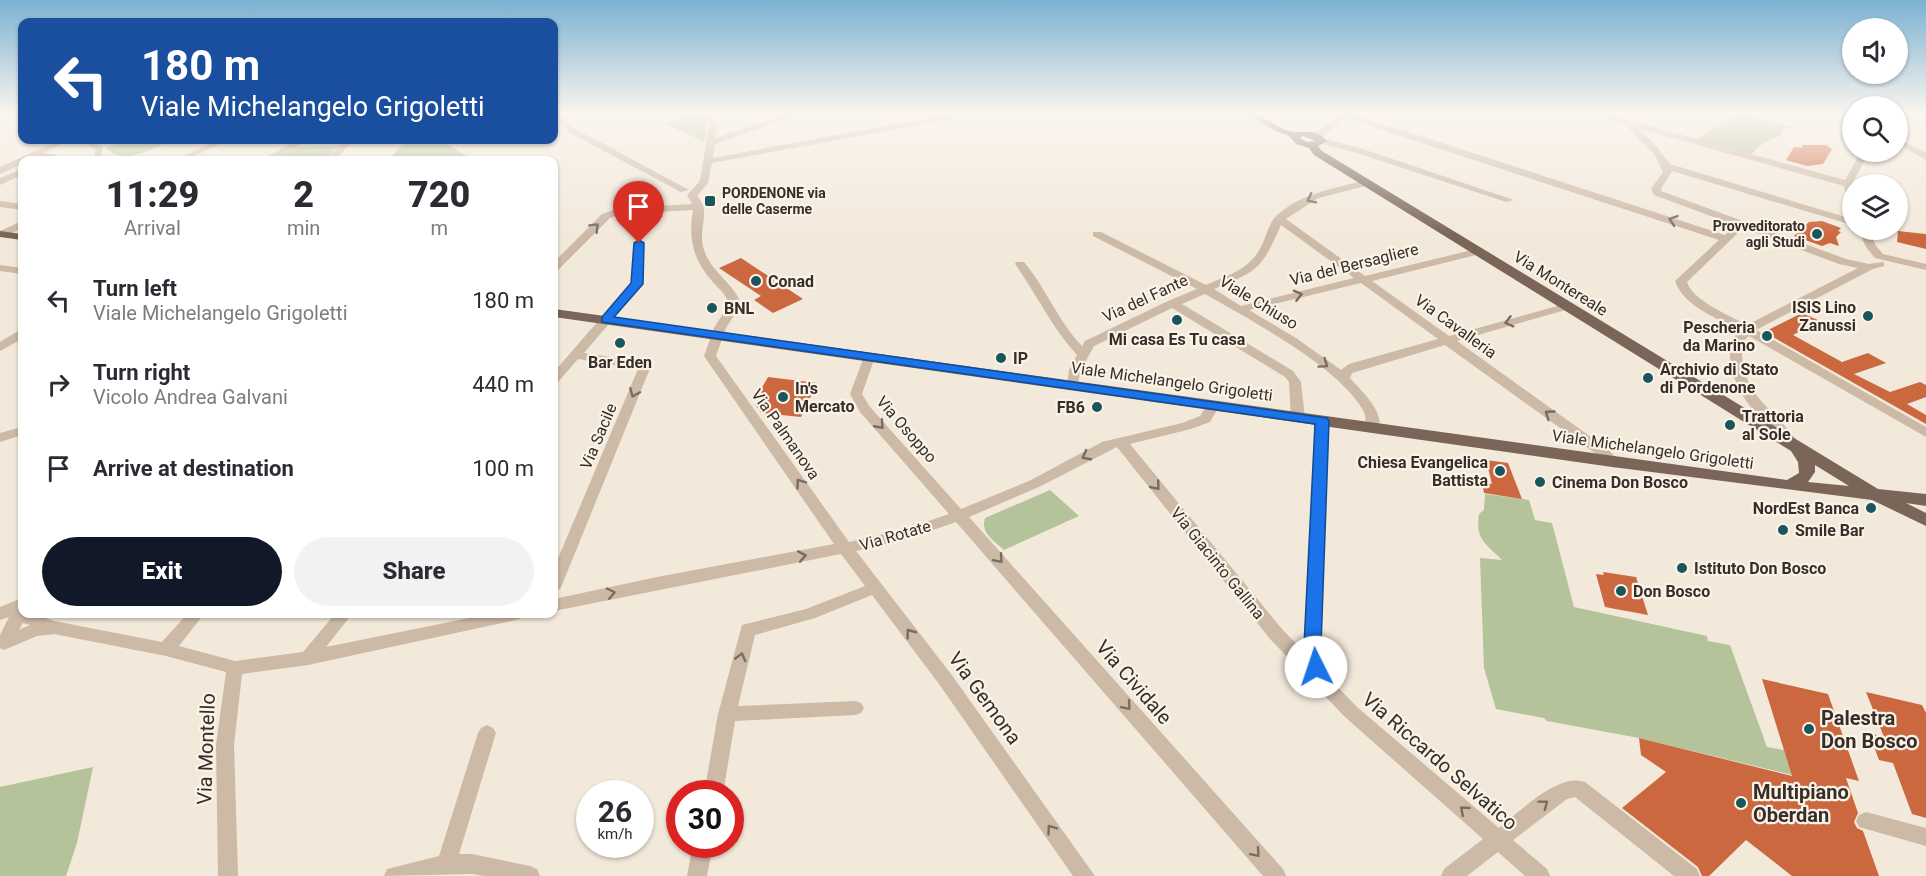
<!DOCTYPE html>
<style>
:root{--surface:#fff;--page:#f2f2f3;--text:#2b2b33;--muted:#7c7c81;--accent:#111827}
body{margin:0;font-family:Roboto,sans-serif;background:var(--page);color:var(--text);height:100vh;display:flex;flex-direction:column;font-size:22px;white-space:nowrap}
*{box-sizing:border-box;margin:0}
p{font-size:20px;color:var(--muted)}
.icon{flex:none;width:33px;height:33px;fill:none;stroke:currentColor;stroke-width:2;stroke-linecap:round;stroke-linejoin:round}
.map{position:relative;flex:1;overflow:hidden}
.details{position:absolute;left:18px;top:156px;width:540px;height:462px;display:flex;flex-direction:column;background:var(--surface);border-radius:12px;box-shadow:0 2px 4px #0004}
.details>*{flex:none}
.guide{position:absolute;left:18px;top:18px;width:540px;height:126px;border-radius:12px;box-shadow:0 2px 4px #0004;background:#1a4fa0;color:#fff;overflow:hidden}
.fabs{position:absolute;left:1842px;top:18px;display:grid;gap:12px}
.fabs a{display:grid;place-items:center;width:66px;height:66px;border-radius:50%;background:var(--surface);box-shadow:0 2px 4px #0004;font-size:30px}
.speed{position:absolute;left:576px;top:780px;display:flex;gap:12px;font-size:30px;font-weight:700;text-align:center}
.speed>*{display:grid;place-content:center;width:78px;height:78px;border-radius:50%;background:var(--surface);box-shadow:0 2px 4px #0004;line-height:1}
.speed small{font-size:15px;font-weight:400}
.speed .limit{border:9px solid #d22;background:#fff;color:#111}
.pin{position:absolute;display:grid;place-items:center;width:51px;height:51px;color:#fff;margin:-62px -26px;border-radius:50% 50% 50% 0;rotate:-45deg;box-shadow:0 0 6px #0007}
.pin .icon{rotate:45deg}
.me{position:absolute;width:66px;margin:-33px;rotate:356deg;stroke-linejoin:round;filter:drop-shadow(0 0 4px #0008)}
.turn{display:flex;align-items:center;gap:21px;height:126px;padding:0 24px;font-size:27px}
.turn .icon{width:78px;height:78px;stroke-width:2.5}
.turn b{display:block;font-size:42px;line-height:51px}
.eta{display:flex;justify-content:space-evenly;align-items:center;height:102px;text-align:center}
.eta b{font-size:36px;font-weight:800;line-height:42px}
.action{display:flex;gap:12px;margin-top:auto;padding:12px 24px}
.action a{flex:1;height:69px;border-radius:36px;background:var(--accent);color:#fff;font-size:24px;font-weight:800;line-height:69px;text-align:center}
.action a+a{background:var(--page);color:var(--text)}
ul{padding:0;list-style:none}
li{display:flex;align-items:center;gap:18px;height:84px;padding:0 24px}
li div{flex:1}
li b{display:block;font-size:22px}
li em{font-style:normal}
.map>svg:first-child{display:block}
</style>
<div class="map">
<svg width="1926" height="876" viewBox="0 0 1926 876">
<rect width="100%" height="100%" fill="#f3e9db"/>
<g fill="#b4c39a">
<path d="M 691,113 L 702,113 L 706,121 L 705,142 L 665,124 Z"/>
<path d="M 1739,114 L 1795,128 L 1783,129 L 1781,136 C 1767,139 1761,144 1751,155 L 1695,140 Z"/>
<path d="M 128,140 L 172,140 C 154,148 124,166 106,148 Z"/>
<path d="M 406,140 L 441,140 L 473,160 L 389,160 Z"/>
<path d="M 338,146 L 329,156 L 274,158 L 293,147 Z"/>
<path d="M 1050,490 L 1079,516 L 1004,550 C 994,541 980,533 985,518 Z"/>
<path d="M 1485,494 L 1529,500 L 1535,520 L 1552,523 L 1574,607 L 1707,636 L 1708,641 L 1730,645 L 1767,747 L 1784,750 L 1792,775 L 1639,738 L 1547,721 L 1544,718 L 1496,709 L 1484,668 L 1480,558 L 1502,560 C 1485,543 1475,539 1479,514 L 1484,510 Z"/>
<path d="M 93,767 L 77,843 L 66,876 L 0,876 L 0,787 Z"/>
</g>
<g fill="#cc6840">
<path d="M 1803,145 L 1826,145 L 1832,149 L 1823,164 L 1807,166 L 1786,160 L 1794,147 L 1801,148 Z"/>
<path d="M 1822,221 L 1841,228 L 1838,231 L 1841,232 L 1836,237 L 1839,246 L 1830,243 L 1822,246 L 1794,236 L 1809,222 Z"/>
<path d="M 1898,231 L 1926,234 L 1926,249 L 1897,242 Z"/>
<path d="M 741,258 L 794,293 L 803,299 L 773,313 L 754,300 L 761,296 L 719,268 Z"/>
<path d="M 1802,313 L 1820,321 L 1793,335 L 1842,362 L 1868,353 L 1886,363 L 1854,374 L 1890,392 L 1920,382 L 1926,385 L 1926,397 L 1907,404 L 1926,415 L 1926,424 L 1764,332 Z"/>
<path d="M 768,377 L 817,383 L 801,417 L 761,413 L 755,404 L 758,400 L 756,398 Z"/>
<path d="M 1486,460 L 1508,463 L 1522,499 L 1484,493 L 1482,482 L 1492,484 Z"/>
<path d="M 1603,572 L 1636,577 L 1648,615 L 1605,607 L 1596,574 L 1604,575 Z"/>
<path d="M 1762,679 L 1828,694 L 1859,781 L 1846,778 L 1858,813 L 1854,822 L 1857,828 L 1863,831 L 1879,876 L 1792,876 L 1746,840 L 1709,876 L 1702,876 L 1698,867 L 1622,808 L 1666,772 L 1641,755 L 1639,738 L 1792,776 Z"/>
<path d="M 1866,692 L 1922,705 L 1926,713 L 1926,818 L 1912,814 L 1893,763 L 1879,760 L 1869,733 L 1884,737 Z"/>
</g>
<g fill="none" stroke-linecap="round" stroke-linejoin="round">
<g fill="#ccb9a6" fill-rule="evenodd">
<path d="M 560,113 L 568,113 L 568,123 L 576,129 L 689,190 L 681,192 L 570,133 L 560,124 Z"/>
<path d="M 704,113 L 712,113 L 717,124 L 715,138 L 792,113 L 804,113 L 715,144 L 713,158 L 954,113 L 972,113 L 968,116 L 712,163 L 708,183 L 697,196 C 700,199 703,204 704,208 C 705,223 699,235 704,250 C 711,272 734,283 741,304 L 726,328 L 716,356 L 849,542 L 902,530 L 949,514 L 860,412 L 850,394 L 865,354 L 873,354 L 875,357 L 862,394 L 870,407 L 961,509 L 1029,481 L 1102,442 L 1182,423 L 1200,416 L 1209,402 L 1214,401 L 1220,405 L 1210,422 L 1191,429 L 1130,444 L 1282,629 L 1305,653 L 1315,421 L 1322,417 L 1327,418 L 1329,421 L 1321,646 L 1324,667 L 1328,677 L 1357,707 L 1499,828 C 1519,812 1559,772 1585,782 L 1697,869 L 1700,876 L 1674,876 L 1575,797 L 1567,799 L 1513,840 L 1547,869 L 1550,876 L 1525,876 L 1498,852 L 1467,876 L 1441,876 L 1444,869 L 1483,839 L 1345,717 L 1270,639 L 1117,447 L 1039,487 L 969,517 L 1283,869 L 1286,876 L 1263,876 L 956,522 L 904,540 L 856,551 L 951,674 L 1095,876 L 1073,876 L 939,684 L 872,595 L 815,618 L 755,635 L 738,706 L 855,701 L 861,703 L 864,708 L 861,713 L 855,715 L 735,721 L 723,794 L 704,794 L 718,714 L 742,625 L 806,609 L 865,586 L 841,554 L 554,611 L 554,599 L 657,577 L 834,544 L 704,356 L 714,328 L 729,304 C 726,294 719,289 712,281 C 693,260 688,238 693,210 L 620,214 L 610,218 L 558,270 L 554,271 L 554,262 L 602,214 L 619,208 L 692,204 L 687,195 L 699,182 L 701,175 L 709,124 Z"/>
<path d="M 1341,113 L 1350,113 L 1725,235 L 1735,225 L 1654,195 L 1651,189 L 1663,172 L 1654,154 L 1625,125 L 1587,113 L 1601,113 L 1632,121 L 1845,180 L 1861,152 L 1869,152 L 1852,184 L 1852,204 L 1847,201 L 1844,186 L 1637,128 L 1655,144 L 1670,164 L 1852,219 L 1852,225 L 1672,171 L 1661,189 L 1661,191 L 1846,259 L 1869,264 L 1884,262 L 1884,266 L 1873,269 L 1756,330 L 1926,427 L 1926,437 L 1749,336 L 1742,342 C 1739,396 1771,404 1797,441 L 1790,445 L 1785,444 C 1755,414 1726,387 1730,341 L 1740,331 C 1718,318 1684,307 1675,281 L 1719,240 L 1345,118 L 1321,138 L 1315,138 L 1315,134 ZM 1743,228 L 1839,264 L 1858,268 L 1747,325 C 1729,315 1693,301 1687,282 Z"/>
<path d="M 1830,113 L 1852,115 L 1852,120 L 1831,115 Z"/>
<path d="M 1322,138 L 1363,149 L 1514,200 L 1506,202 L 1357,153 L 1319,143 L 1319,139 Z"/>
<path d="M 1898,138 L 1926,153 L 1926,160 L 1898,144 Z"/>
<path d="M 59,140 L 69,140 L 44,153 L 56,155 L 56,159 L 42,160 L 42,159 L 22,160 L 22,164 L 0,174 L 0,167 Z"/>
<path d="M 83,140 L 92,140 L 103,147 L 101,157 L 95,157 L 95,150 Z"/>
<path d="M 218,140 L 228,140 L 186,160 L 175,160 Z"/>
<path d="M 297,140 L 307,140 L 272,160 L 261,160 Z"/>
<path d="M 345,140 L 354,140 L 335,160 L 326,160 Z"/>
<path d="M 125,155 L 148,157 L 153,160 L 122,160 L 120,158 Z"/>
<path d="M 22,169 L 22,175 L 0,185 L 0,178 Z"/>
<path d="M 1367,180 L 1372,183 L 1370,185 L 1318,198 L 1286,219 L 1365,276 L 1476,249 L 1480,250 L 1480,254 L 1372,281 L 1449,336 L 1561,305 L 1569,305 L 1569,309 L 1457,341 L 1609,450 L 1619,462 L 1617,465 L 1607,465 L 1599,456 L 1445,345 L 1352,373 L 1350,378 C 1362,392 1386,412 1378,432 L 1368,432 C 1365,425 1367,417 1363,410 C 1338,366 1250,320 1205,294 L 1182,304 L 1293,371 L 1301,382 L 1305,418 L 1303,421 L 1298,422 L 1291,418 L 1289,382 L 1285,377 L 1172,308 L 1094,346 L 1081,370 L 1077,387 L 1073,388 L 1067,384 L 1069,370 L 1077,355 C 1052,328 1036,293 1015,264 L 1016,262 L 1024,262 C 1046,288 1058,321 1082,346 L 1085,341 L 1168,301 L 1197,289 L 1093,236 L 1093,232 L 1101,232 L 1206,285 C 1229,275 1251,269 1262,245 C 1266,237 1269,223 1276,216 C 1301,193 1336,188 1367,180 ZM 1281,225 L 1354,278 L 1241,306 L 1214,289 C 1259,270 1261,270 1281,225 ZM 1361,283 L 1438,339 L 1349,364 L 1341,370 L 1296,338 L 1249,310 Z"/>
<path d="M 0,201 L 22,204 L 22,210 L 0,207 Z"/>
<path d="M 22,221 L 22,228 L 6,236 L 0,237 L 0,231 Z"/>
<path d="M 1858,230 L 1868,230 L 1876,246 L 1883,254 L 1926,264 L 1926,270 L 1875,258 L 1866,247 Z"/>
<path d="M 639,240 L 644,243 L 643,284 L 584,353 L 645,362 L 651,366 L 562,585 L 560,589 L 554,591 L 554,568 L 638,369 L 578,359 L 558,382 L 554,383 L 554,372 L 631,283 L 634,243 Z"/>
<path d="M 0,265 L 22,268 L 22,274 L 0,271 Z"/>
<path d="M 18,331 L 22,331 L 22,339 L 0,351 L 0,342 Z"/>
<path d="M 22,427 L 22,435 L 0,442 L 0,433 Z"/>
<path d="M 22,598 L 22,614 L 34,614 L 54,621 L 162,642 L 187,614 L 204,614 L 179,646 L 235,661 L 303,652 L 335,614 L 352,614 L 326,647 L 489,614 L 524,614 L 522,618 L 516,620 L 308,665 L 242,674 L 234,745 L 238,876 L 218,876 L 216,745 L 226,672 L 166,656 L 54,634 L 37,636 L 4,650 L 0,648 L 0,635 L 9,617 L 0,620 L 0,607 ZM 23,623 L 30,625 L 19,630 Z"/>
<path d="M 487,725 L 493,728 L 496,733 L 459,854 L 472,854 L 530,866 L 537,869 L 540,876 L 484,876 L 472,874 L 384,876 L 387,869 L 439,856 L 478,733 L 481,728 Z"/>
<path d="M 1866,812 L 1926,828 L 1926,846 L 1859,827 L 1856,821 L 1859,815 Z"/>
<path d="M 693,844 L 713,844 L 707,876 L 687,876 Z"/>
</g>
<g fill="#7a6558" fill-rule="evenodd">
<path d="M 1246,113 C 1266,113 1279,132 1296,132 C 1309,132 1317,130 1327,141 L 1318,146 L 1322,151 L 1878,489 L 1926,494 L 1926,506 L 1906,503 L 1926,513 L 1926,526 L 1872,500 L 1612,467 L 554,317 L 554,309 L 1787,480 L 1799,473 L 1798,462 L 1791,451 L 1314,155 L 1309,148 L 1296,144 L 1289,136 L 1275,131 ZM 1303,136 L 1316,141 L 1307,142 L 1300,138 ZM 1815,465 L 1849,486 L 1808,482 L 1815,472 Z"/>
<path d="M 0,231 L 22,234 L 22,240 L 0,237 Z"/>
</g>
</g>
<defs><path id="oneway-chevron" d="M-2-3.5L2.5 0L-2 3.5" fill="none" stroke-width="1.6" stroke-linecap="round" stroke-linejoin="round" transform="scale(1.5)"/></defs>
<g stroke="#7b6c60">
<use href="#oneway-chevron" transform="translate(1311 199) rotate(153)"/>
<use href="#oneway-chevron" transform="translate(1673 220) rotate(-161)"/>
<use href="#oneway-chevron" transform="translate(595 227) rotate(-45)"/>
<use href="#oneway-chevron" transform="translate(1298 295) rotate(-14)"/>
<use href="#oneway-chevron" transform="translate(1509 322) rotate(165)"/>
<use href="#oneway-chevron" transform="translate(1324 364) rotate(35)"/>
<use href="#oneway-chevron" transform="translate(634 393) rotate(113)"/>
<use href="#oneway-chevron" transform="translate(1549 414) rotate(-144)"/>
<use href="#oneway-chevron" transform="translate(880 425) rotate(48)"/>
<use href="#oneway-chevron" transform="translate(1086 456) rotate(152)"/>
<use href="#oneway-chevron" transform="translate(800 483) rotate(-125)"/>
<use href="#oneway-chevron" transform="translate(1156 486) rotate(51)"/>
<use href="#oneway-chevron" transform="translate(802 556) rotate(-10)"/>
<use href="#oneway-chevron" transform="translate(999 559) rotate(49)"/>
<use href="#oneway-chevron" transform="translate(611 593) rotate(-12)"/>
<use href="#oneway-chevron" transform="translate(910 633) rotate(-127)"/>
<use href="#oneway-chevron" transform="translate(741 657) rotate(-76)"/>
<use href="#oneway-chevron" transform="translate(1127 706) rotate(49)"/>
<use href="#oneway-chevron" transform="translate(1544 804) rotate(-37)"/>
<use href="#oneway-chevron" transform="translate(1464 810) rotate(-139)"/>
<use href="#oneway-chevron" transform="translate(1051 829) rotate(-126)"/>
<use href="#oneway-chevron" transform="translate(1256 853) rotate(49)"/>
</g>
<linearGradient id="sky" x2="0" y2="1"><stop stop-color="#7bb1d2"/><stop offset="0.48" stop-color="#faf5ef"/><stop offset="1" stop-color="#faf5ef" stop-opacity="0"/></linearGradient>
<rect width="1926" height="236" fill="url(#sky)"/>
<path fill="#1a73e8" stroke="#114b97" stroke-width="1.5" d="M 639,240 L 644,243 L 643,284 L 614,317 L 1327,418 L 1329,421 L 1321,646 L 1324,667 L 1322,672 L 1316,674 L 1309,672 L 1304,646 L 1315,424 L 602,322 L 602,317 L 631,283 L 634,243 Z"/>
<g fill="#1b555c" stroke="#faf3e8" stroke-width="2">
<rect x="704" y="195" width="12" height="12" rx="3"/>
<circle cx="1817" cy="234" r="6"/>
<circle cx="756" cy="281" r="6"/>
<circle cx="712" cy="308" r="6"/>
<circle cx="1868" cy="316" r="6"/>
<circle cx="1177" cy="320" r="6"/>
<circle cx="1767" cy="336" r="6"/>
<circle cx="620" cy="343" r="6"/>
<circle cx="1001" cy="358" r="6"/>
<circle cx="1648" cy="378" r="6"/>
<circle cx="783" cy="397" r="6"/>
<circle cx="1097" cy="407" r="6"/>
<circle cx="1730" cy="425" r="6"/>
<circle cx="1500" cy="471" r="6"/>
<circle cx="1540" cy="482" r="6"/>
<circle cx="1871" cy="508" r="6"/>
<circle cx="1783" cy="530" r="6"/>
<circle cx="1682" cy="568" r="6"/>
<circle cx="1621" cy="591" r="6"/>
<circle cx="1809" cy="729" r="6"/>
<circle cx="1741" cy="803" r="6"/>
</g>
<g text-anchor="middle" stroke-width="4.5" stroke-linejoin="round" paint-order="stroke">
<g font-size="14" font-weight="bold" fill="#382d27" stroke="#faf3e8" text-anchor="start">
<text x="722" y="198">PORDENONE via<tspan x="722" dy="16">delle Caserme</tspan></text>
<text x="1805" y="231" text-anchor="end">Provveditorato<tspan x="1805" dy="16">agli Studi</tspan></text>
</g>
<g font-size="16" fill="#382d27" stroke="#faf3e8">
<text transform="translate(1354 264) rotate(-14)" y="6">Via del Bersagliere</text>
<text transform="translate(1561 283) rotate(32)" y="6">Via Montereale</text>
<text transform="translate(1145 298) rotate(-25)" y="6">Via del Fante</text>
<text transform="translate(1259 302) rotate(31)" y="6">Viale Chiuso</text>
<text transform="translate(1456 326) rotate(36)" y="6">Via Cavalleria</text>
<text transform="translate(1172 381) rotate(8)" y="6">Viale Michelangelo Grigoletti</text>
<text transform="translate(907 429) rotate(49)" y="6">Via Osoppo</text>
<text transform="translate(786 434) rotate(55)" y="6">Via Palmanova</text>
<text transform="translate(598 436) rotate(-67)" y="6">Via Sacile</text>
<text transform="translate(1653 449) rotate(8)" y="6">Viale Michelangelo Grigoletti</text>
<text transform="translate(895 535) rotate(-16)" y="6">Via Rotate</text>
<text transform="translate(1218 563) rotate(51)" y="6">Via Giacinto Gallina</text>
</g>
<g font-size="16" font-weight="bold" fill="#382d27" stroke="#faf3e8" text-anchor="start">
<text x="768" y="287">Conad</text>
<text x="1856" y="313" text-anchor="end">ISIS Lino<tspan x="1856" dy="18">Zanussi</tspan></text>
<text x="724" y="314">BNL</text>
<text x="1755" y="333" text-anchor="end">Pescheria<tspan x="1755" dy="18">da Marino</tspan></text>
<text x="1177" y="345" text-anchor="middle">Mi casa Es Tu casa</text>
<text x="1013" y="364">IP</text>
<text x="620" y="368" text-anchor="middle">Bar Eden</text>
<text x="1660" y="375">Archivio di Stato<tspan x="1660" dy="18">di Pordenone</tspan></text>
<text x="795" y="394">In's<tspan x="795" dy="18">Mercato</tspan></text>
<text x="1085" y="413" text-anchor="end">FB6</text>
<text x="1742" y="422">Trattoria<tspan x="1742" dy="18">al Sole</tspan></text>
<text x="1488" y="468" text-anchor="end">Chiesa Evangelica<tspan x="1488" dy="18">Battista</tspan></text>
<text x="1552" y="488">Cinema Don Bosco</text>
<text x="1859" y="514" text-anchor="end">NordEst Banca</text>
<text x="1795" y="536">Smile Bar</text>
<text x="1694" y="574">Istituto Don Bosco</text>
<text x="1633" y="597">Don Bosco</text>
</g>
<g font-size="20" fill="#382d27" stroke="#faf3e8">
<text transform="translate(1134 682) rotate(49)" y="7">Via Cividale</text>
<text transform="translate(985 698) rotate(54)" y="7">Via Gemona</text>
<text transform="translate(206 749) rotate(-88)" y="7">Via Montello</text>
<text transform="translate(1440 761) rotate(41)" y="7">Via Riccardo Selvatico</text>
</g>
<g font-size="20" font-weight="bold" fill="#382d27" stroke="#faf3e8" text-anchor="start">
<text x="1821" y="725">Palestra<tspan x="1821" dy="23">Don Bosco</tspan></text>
<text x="1753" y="799">Multipiano<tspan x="1753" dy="23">Oberdan</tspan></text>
</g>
</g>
</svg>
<div class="fabs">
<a><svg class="icon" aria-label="sound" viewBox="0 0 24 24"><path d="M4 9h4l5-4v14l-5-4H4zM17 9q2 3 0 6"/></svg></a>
<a><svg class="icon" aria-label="search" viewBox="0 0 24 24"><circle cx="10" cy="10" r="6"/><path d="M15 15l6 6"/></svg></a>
<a><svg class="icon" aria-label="layers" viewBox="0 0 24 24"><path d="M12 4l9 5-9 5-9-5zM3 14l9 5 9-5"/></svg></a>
</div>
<div class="speed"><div>26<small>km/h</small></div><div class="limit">30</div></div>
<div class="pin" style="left:639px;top:243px;background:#d93025"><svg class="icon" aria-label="arrive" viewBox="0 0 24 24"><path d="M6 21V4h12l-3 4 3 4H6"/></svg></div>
<svg class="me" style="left:1316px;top:667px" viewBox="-20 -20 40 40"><circle r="19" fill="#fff"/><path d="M0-13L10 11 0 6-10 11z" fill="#1a73e8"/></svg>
<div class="guide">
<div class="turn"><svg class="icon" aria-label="left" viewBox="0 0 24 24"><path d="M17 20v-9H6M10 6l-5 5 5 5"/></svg><div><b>180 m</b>Viale Michelangelo Grigoletti</div></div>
</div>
<section class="details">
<div class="eta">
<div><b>11:29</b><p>Arrival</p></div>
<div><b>2</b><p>min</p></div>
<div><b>720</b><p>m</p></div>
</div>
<ul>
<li><svg class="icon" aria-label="left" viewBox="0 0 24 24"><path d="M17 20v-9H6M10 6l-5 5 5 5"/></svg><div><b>Turn left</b><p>Viale Michelangelo Grigoletti</p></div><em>180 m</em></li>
<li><svg class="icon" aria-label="right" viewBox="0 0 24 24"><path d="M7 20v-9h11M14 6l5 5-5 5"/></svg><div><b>Turn right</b><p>Vicolo Andrea Galvani</p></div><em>440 m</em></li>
<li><svg class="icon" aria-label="arrive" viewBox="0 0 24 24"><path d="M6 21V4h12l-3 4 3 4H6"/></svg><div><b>Arrive at destination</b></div><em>100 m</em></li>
</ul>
<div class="action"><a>Exit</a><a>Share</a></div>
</section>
</div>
